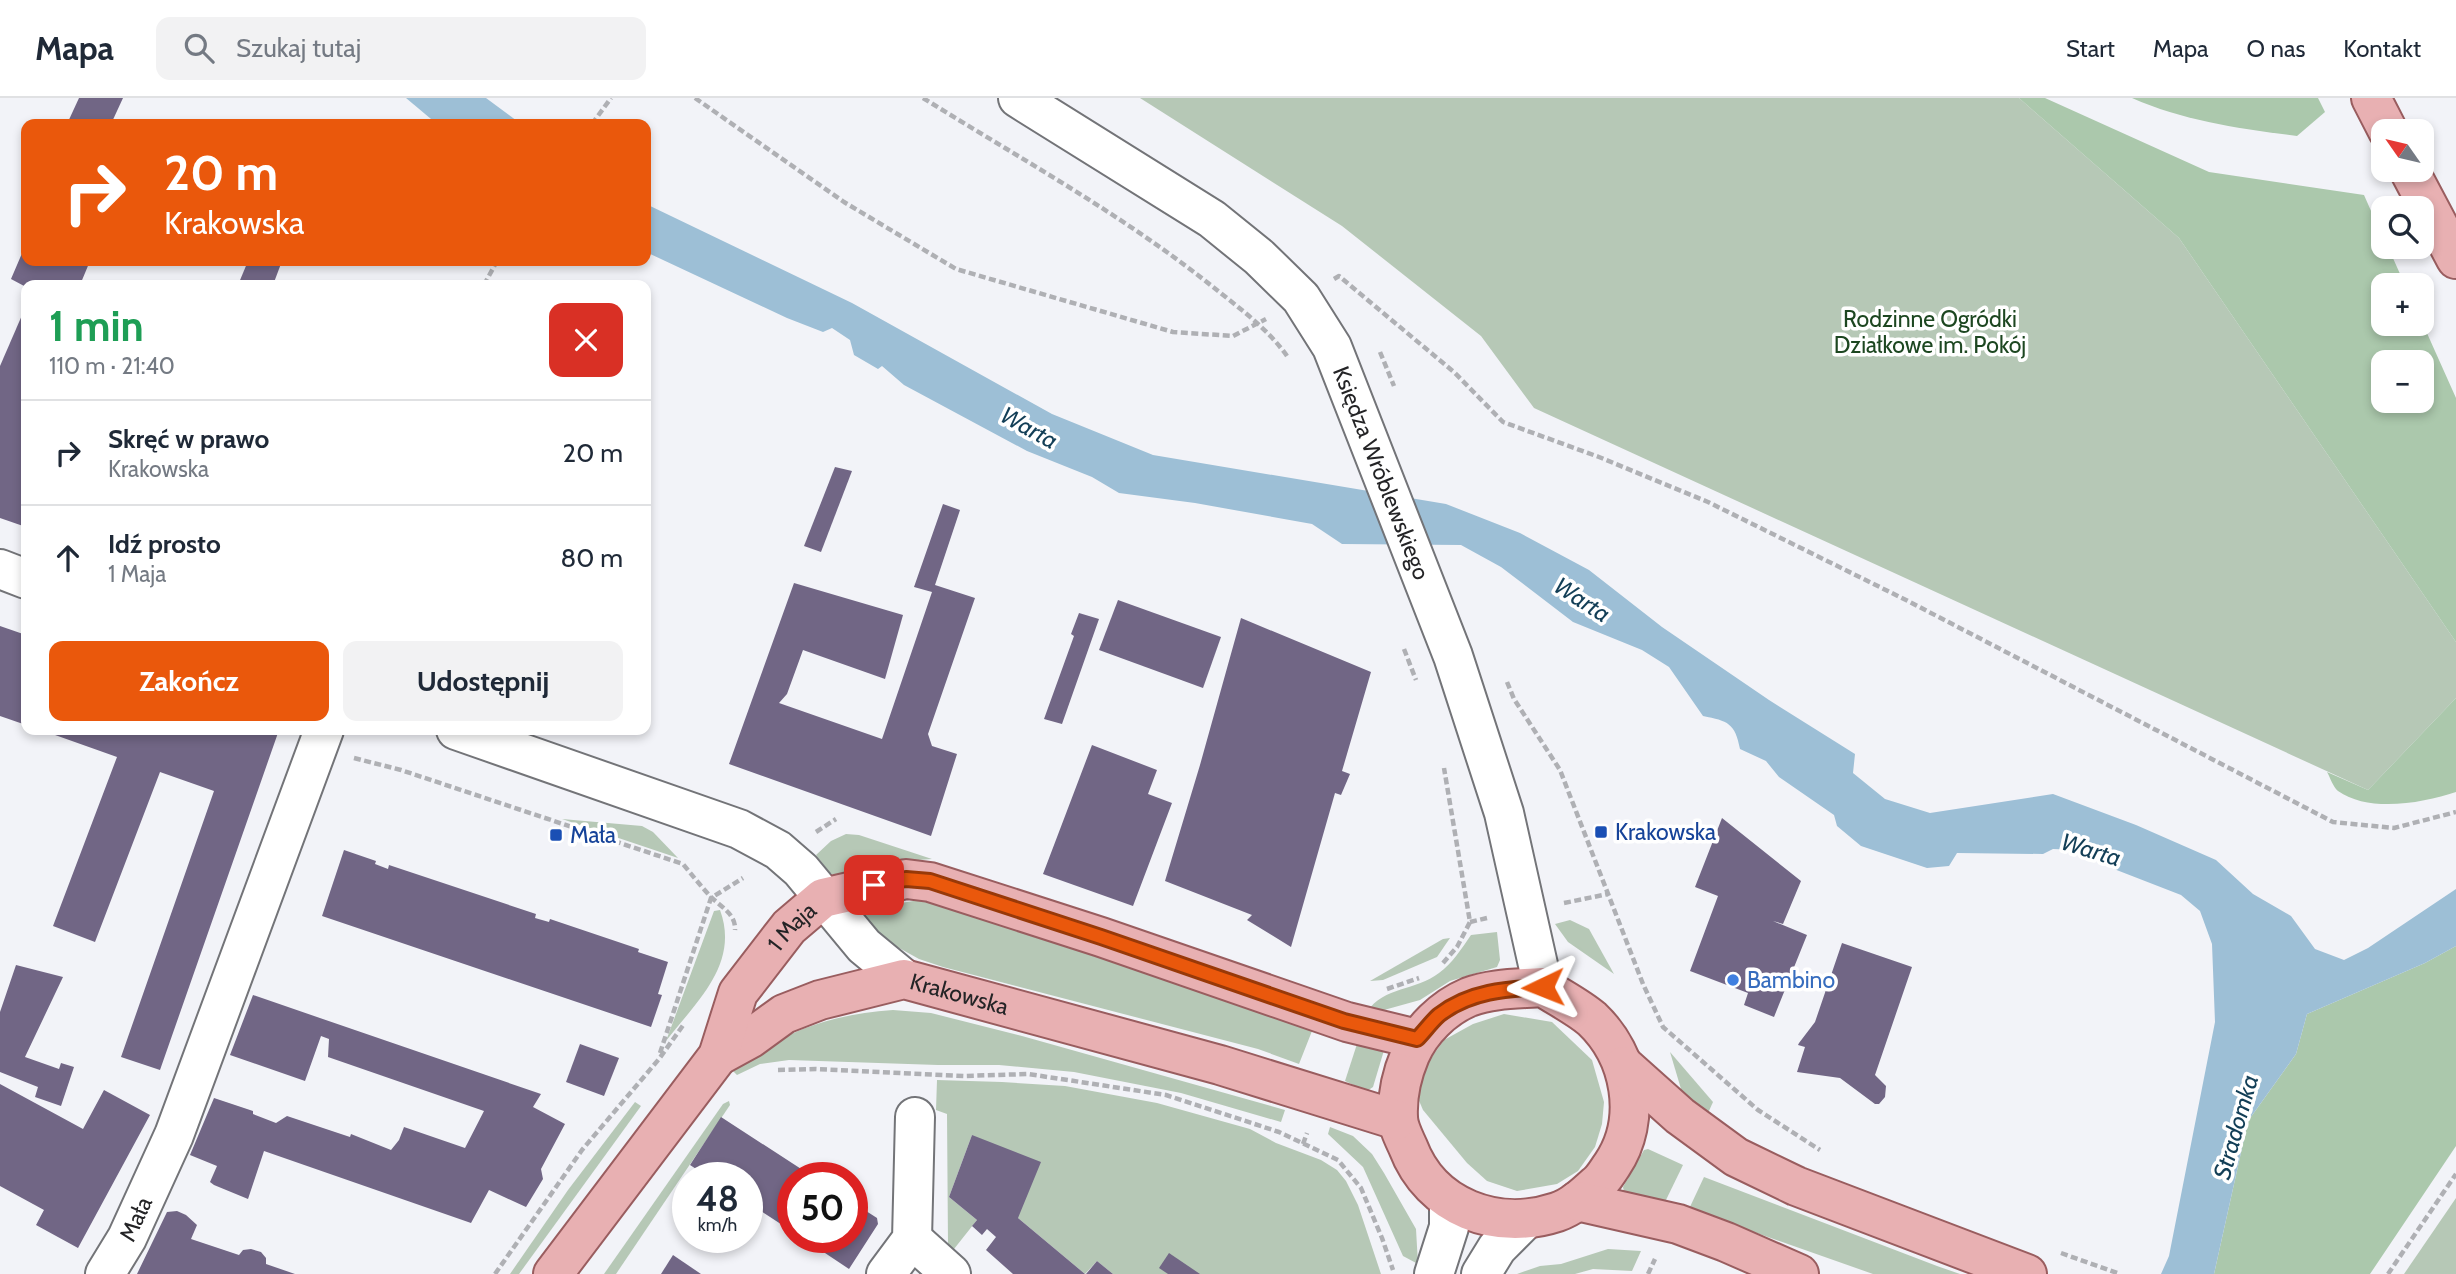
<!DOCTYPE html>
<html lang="pl">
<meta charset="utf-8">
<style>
:root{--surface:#fff;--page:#f2f2f3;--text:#1f2937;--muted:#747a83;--line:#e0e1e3;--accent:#ea580c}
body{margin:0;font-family:Cabin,sans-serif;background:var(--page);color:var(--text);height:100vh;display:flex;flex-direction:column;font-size:26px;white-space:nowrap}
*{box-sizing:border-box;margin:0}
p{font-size:23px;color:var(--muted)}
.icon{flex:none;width:38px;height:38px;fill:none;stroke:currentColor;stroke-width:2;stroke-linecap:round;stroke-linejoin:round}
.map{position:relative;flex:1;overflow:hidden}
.drawer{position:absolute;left:21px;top:182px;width:630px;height:455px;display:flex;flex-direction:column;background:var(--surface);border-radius:14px;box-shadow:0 4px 10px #0003}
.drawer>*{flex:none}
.banner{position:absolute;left:21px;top:21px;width:630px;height:147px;border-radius:14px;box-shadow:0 4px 10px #0003;background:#ea580c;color:#fff;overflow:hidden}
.needle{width:46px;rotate:304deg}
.fabs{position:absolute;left:2371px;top:21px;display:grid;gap:14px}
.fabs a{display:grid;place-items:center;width:63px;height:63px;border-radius:14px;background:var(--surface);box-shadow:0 4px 10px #0003;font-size:35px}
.speed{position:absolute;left:672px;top:1064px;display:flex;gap:14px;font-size:35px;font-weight:700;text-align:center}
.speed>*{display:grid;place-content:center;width:91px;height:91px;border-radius:50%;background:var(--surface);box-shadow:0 4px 10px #0003;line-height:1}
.speed small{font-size:18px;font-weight:400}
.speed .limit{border:10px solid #d22;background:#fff;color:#111}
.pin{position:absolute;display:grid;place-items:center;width:60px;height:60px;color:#fff;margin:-30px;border-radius:14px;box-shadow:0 4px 10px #0006}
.me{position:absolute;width:77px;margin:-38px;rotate:268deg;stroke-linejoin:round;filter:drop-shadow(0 0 5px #0008)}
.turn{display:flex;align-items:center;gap:24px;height:147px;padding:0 28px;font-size:32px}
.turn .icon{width:91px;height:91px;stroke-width:2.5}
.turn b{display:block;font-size:49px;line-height:60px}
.round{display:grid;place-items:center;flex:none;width:74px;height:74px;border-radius:14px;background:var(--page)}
.overview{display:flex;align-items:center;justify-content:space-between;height:119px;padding:0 28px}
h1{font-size:42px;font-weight:700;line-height:52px;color:#1e9e55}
.button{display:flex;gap:14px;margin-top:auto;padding:14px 28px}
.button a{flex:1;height:80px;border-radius:14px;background:var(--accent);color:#fff;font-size:28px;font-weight:700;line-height:80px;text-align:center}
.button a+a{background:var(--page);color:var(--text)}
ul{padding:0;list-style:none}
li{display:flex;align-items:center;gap:21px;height:105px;padding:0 28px;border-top:2px solid var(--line)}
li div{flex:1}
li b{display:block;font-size:26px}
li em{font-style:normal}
header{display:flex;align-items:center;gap:42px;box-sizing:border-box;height:98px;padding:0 35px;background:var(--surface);border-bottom:2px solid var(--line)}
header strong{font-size:33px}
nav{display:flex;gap:38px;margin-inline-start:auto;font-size:24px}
.search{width:490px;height:63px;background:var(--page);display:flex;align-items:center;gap:18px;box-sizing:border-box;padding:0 24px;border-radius:14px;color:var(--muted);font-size:26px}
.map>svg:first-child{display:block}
</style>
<header>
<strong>Mapa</strong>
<div class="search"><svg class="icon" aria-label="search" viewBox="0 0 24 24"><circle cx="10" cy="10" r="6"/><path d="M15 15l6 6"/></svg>Szukaj tutaj</div>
<nav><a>Start</a><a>Mapa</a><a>O nas</a><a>Kontakt</a></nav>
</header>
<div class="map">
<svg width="2456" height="1176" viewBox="0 0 2456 1176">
<rect width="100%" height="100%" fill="#f2f3f8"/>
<g fill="#b6c8b6">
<path d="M 1140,0 L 2019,0 L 2179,140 L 2456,544 L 2456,600 L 2368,692 L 1534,310 L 1481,238 L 1342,128 Z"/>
<path d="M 562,721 L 642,728 L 653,734 L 678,760 Z"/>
<path d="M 846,736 L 859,737 L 932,761 L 864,766 L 836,778 L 830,775 L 816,757 L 831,743 Z"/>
<path d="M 926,801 L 976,814 L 1312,933 L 1299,966 L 1258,951 L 943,869 L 919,861 L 883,841 L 856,812 Z"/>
<path d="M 720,812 C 740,866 696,904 666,943 L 714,813 Z"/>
<path d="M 1570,822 L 1589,831 L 1614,876 L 1568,844 L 1555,826 Z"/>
<path d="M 1497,834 L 1500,862 L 1497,869 L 1450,883 L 1420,902 L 1384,912 L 1367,914 C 1384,888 1416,893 1439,875 C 1452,866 1462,850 1471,837 Z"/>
<path d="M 1450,840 L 1437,859 L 1383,882 L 1370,883 L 1443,841 Z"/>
<path d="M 893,912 L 931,915 L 1022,938 L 1285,1012 L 1281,1024 L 1181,995 L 1074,974 L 999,967 L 938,967 L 789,962 L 760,966 L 737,977 L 732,972 C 784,933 828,917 893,912 Z"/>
<path d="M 1504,916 L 1552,924 L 1592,962 L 1604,1004 L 1602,1026 L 1595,1049 L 1578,1073 L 1557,1086 L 1517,1093 L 1487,1083 L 1467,1065 L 1423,1012 L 1417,998 L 1426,967 L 1444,942 L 1473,926 Z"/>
<path d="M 1357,946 L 1385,949 L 1373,989 L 1367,993 L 1345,983 Z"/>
<path d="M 1670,954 L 1713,1004 L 1704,1024 L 1684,1001 Z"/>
<path d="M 937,982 L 1002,984 L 1065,988 L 1157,1005 L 1250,1031 L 1276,1045 L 1321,1062 L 1337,1072 L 1346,1083 L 1358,1107 L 1381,1176 L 1113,1176 L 1097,1163 L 1085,1176 L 1018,1120 L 972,1037 L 949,1099 L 977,1122 L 954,1151 L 948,1147 L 947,1016 L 936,1012 Z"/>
<path d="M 729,1003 L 730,1007 L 616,1176 L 604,1176 L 723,1006 Z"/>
<path d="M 635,1004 L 641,1008 L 519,1176 L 510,1176 L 568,1092 Z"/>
<path d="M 1330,1029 L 1353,1038 L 1372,1056 L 1384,1075 L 1416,1131 L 1418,1166 L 1403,1158 L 1363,1069 L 1328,1036 Z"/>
<path d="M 1648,1051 L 1683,1067 L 1665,1104 L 1624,1094 L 1623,1089 L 1644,1052 Z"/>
<path d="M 1704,1079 L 1937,1168 L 1960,1176 L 1873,1176 L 1689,1111 Z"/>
<path d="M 2456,1100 L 2456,1176 L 2404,1176 Z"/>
<path d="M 1608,1151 L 1641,1153 L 1632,1173 L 1593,1171 L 1575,1176 L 1517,1176 L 1540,1168 L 1561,1166 Z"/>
</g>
<g fill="#abc8ac" fill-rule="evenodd">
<path d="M 2019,0 L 2045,0 L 2209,74 L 2364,97 L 2383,140 L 2384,149 L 2388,149 L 2405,187 L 2384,187 L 2384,226 L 2422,226 L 2422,224 L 2456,300 L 2456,544 L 2179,140 ZM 2384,264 L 2422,264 L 2422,303 L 2384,303 Z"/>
<path d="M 2132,0 L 2318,0 L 2325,14 L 2297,38 C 2241,31 2184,23 2132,0 Z"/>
<path d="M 2456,600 L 2456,694 C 2423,705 2369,715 2338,693 C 2333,689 2330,679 2327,674 L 2368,692 Z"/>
<path d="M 2456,848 L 2456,1048 L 2370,1176 L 2214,1176 L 2248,1023 L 2296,956 L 2307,916 L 2425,865 Z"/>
</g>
<g fill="#9dbfd6">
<path d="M 406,0 L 486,0 L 521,26 L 437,26 Z"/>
<path d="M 646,106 L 852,205 L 1052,316 L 1153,357 L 1446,406 L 1520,435 L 1589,472 L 1662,529 L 1769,602 L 1855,656 L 1853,675 L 1885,701 L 1930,715 L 2053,696 L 2136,727 L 2216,762 L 2253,796 L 2291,818 L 2315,851 L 2344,862 L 2368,850 L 2456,791 L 2456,848 L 2425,865 L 2307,916 L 2296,956 L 2248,1023 L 2214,1176 L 2161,1176 L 2169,1158 L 2215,924 L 2212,846 L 2200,813 L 2181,797 L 2114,771 L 2079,752 L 2053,751 L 2043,756 L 1957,755 L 1949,768 L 1927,770 L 1861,748 L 1837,728 L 1834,717 L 1779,679 L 1766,663 L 1740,651 C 1735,625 1728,623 1703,618 L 1669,569 L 1642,552 L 1573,524 L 1501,469 L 1461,447 L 1342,446 L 1312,426 L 1195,405 L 1119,395 L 1092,379 L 1027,353 L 904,287 L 882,268 L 878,271 L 854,257 L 850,242 L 832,230 L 823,234 L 787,220 L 646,154 Z"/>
</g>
<g fill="#716685">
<path d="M 79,0 L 123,0 L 111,26 L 67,26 Z"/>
<path d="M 26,146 L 26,163 L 90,163 L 80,187 L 26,189 L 11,181 Z"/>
<path d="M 248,163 L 282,163 L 273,187 L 238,187 Z"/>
<path d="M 26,208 L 26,429 L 0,420 L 0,268 Z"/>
<path d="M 835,369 L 852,373 L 821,454 L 804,448 Z"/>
<path d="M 943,406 L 960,412 L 935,487 L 975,500 L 928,636 L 932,648 L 957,656 L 931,738 L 729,666 L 794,485 L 903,517 L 885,581 L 803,552 L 787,596 L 779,605 L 882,641 L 932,494 L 914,489 Z"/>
<path d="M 1118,502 L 1221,539 L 1203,590 L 1099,552 Z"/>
<path d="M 1079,515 L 1099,521 L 1062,626 L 1044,621 L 1074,538 L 1071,536 Z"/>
<path d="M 1241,520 L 1371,574 L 1342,673 L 1350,676 L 1341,697 L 1335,695 L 1291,849 L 1247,822 L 1252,817 L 1165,783 L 1200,667 Z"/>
<path d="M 0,528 L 26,537 L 26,627 L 0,618 Z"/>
<path d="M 41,632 L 279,632 L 160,972 L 121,959 L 214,693 L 160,674 L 95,844 L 53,828 L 117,659 Z"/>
<path d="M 1092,647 L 1157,672 L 1148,696 L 1172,705 L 1133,808 L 1043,776 Z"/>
<path d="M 1722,720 L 1801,783 L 1783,826 L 1773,823 L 1807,837 L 1774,919 L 1744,907 L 1748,895 L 1690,873 L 1718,798 L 1695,789 Z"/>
<path d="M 344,752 L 376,763 L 375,766 L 388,771 L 389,767 L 536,816 L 535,820 L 549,824 L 550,821 L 639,851 L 638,854 L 668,864 L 658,896 L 662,897 L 651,929 L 322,818 Z"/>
<path d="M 1842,845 L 1912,869 L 1875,977 L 1886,988 L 1885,999 L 1879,1006 L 1875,1006 L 1840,980 L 1797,974 L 1805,949 L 1798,947 L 1799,945 L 1815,924 Z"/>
<path d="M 16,867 L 63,879 L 25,959 L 59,971 L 61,965 L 74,969 L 61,1008 L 35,999 L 38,989 L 0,974 L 0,914 Z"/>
<path d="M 253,897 L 541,996 L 533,1009 L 565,1026 L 541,1071 L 543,1081 L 526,1109 L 489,1092 L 471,1125 L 264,1053 L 248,1101 L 214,1087 L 210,1084 L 217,1068 L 190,1057 L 214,1000 L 253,1013 L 253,1016 L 276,1025 L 287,1018 L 350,1039 L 351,1036 L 391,1052 L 399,1042 L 404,1029 L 465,1050 L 484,1013 L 328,959 L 329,941 L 321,938 L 305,983 L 230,957 Z"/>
<path d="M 580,946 L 619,960 L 604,998 L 566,984 Z"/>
<path d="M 0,986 L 83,1031 L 104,992 L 150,1017 L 78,1150 L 36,1127 L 44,1112 L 0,1088 Z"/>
<path d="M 721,1019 L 815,1080 L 793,1080 L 793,1134 L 747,1104 L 747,1080 L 710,1080 L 690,1067 Z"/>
<path d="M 972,1037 L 1041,1064 L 1018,1120 L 1085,1176 L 1013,1176 L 986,1152 L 996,1139 L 987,1131 L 982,1137 L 972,1128 L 977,1122 L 949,1099 Z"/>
<path d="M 852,1104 L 877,1120 L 878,1126 L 849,1171 L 801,1139 L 852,1139 Z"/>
<path d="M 177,1113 L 186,1117 L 197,1127 L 191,1141 L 239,1157 L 243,1152 L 251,1151 L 261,1154 L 266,1160 L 266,1166 L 295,1176 L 137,1176 L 167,1114 Z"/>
<path d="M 1169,1155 L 1200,1176 L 1168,1176 L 1159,1170 Z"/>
<path d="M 673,1157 L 701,1176 L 661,1176 Z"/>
<path d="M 1097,1163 L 1113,1176 L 1086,1176 Z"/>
</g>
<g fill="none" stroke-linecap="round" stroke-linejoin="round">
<g stroke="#737478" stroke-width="42">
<g id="minor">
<path id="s1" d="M 1018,0 L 1212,121 L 1259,159 L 1301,200 L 1332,249 L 1453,558 L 1504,715 L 1543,889"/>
<path d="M 0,471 L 26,481"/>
<path d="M 456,632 L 739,731 L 778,752 L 801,772 L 864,848 L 904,881"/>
<path d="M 912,1141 L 951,1176"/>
<path id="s2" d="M 105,1176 L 127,1140 L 174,1037 L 324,632"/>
<path d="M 886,1176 L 912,1141 L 915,1019"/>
<path d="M 1434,1176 L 1449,1129 L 1449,1103"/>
<path d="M 1481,1176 L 1497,1150 L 1525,1122"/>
</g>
</g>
<g stroke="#995d5f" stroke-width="42">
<g id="major">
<path d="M 2371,0 L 2388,33"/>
<path d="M 2409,72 L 2456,161"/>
<path d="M 1543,889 C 1558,899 1578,909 1592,921 C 1631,958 1643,1021 1612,1067 C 1607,1074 1603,1082 1596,1087 C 1584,1098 1572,1109 1557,1114 C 1497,1134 1431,1110 1408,1049 C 1404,1040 1398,1029 1398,1019 C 1397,998 1402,976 1410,957 C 1421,932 1443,910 1469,899 C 1493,890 1518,891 1543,889 Z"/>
<path id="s3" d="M 718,958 L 751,940 L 784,916 L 820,902 L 904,881 L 1220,967 L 1397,1022"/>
<path d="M 1624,968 L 1680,1018 L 1736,1059 L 1796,1088 L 2027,1176"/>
<path d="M 1577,1103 L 1678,1126 L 1726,1144 L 1799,1176"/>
<path id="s4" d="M 553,1176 L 718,958 L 738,895 L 789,829 L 823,800 L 906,781 L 930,784 L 1101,839 L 1347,924 L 1417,941"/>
</g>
</g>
<g stroke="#afb0b4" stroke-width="4.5" stroke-dasharray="7 3.5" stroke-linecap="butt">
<path d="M 695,0 L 844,104 L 956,171 L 1173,234 L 1233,238 L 1266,221"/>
<path d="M 923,0 C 1021,61 1123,117 1213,189 C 1238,209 1268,231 1287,258"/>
<path d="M 592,26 L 611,0"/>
<path d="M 1334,181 L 1339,178 L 1455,275 L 1503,324 L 1599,359 L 1708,404 L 1906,502 L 2333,724 L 2394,730 L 2456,714"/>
<path d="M 484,187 L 497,163"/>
<path d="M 1380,254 L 1394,288"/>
<path d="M 1404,551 L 1416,582"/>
<path d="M 1507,584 L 1514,601 L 1560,672 L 1643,886 L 1663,929 L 1758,1012 L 1820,1052"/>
<path d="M 354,660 L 401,672 L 683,766 C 692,777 700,787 709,797 C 719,808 736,815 735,832"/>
<path d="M 816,734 L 836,721"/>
<path d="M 1564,805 L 1608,796"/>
<path d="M 1470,824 L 1487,820"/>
<path d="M 1443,865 L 1457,849 L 1470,824 L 1444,670"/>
<path d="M 1387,891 L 1419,880"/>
<path d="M 660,955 L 711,800 L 743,780"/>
<path d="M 778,972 L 816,971 L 964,978 L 1028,976 L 1166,997 L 1279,1034 L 1338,1062 L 1361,1090 L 1382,1140 L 1393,1172"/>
<path d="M 1303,1046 L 1307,1035"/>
<path d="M 2061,1155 L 2120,1176"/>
<path d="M 495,1176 L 582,1052 L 659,961 L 684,926"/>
<path d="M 1648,1176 L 1655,1161"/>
<path d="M 2388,1176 L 2456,1076"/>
</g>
<use href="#minor" stroke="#fff" stroke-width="38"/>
<use href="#major" stroke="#e8b0b2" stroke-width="38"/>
</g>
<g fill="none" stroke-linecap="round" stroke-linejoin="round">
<g stroke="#983908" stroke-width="18">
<path id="route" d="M 874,787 L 906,781 L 930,783 L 1101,839 L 1344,923 L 1417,941 C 1424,934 1431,924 1439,917 C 1470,893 1506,891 1543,889"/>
</g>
<use href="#route" stroke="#ea580c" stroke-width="12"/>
</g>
<g fill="#1a4fb4" stroke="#fff" stroke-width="2.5">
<rect x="1594" y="727" width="14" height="14" rx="3.5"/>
<rect x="549" y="730" width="14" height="14" rx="3.5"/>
</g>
<circle fill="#3f7fe0" stroke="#fff" stroke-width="2.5" cx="1733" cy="882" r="7"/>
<g text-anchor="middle" stroke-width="7" stroke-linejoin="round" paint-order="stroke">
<g font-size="23" fill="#1d4721" stroke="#fff">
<text x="1930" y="229">Rodzinne Ogródki<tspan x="1930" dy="26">Działkowe im. Pokój</tspan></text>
</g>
<g font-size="23" fill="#242426" stroke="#fff">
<text dy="8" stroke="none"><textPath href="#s1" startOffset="541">Księdza Wróblewskiego</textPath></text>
<text dy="8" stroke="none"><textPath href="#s4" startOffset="425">1 Maja</textPath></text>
<text dy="8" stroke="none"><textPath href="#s3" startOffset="261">Krakowska</textPath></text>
<text dy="8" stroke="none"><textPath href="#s2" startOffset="63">Mała</textPath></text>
</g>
<g font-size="23" fill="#164399" stroke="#fff" text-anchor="start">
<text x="1615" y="742">Krakowska</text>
<text x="570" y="745">Mała</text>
</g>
<g font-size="23" fill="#366cbe" stroke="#fff" text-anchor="start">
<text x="1747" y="890">Bambino</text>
</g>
<g font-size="24" font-style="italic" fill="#123e56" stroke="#fff">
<text transform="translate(1029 330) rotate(29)" y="8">Warta</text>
<text transform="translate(1582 502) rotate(33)" y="8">Warta</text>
<text transform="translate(2091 752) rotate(17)" y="8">Warta</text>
<text transform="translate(2236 1029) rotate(-74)" y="8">Stradomka</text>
</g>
</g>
</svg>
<div class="fabs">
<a><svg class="needle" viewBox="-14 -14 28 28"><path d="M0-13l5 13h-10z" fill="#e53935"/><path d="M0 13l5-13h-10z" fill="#747a83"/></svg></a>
<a><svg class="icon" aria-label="search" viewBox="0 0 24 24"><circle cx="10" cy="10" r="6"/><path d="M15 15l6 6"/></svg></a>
<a>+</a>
<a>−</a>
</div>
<div class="speed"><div>48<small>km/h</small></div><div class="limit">50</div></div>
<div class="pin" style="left:874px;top:787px;background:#d93025"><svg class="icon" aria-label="arrive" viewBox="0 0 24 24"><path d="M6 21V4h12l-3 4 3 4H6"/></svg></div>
<svg class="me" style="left:1543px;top:889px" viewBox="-20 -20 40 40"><path d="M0-17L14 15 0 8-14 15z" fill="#ea580c" stroke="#fff" stroke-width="4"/></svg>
<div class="banner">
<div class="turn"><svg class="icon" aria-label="right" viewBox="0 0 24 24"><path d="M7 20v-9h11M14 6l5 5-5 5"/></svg><div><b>20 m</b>Krakowska</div></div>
</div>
<section class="drawer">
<div class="overview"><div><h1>1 min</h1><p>110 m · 21:40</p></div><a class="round" style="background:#d93025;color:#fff"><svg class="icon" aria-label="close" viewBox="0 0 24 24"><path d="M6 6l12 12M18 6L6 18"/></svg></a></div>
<ul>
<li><svg class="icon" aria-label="right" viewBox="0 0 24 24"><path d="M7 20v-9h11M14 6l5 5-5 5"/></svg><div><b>Skręć w prawo</b><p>Krakowska</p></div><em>20 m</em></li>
<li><svg class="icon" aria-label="ahead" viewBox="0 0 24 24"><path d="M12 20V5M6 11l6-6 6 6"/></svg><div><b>Idź prosto</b><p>1 Maja</p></div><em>80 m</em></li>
</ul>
<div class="button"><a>Zakończ</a><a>Udostępnij</a></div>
</section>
</div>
